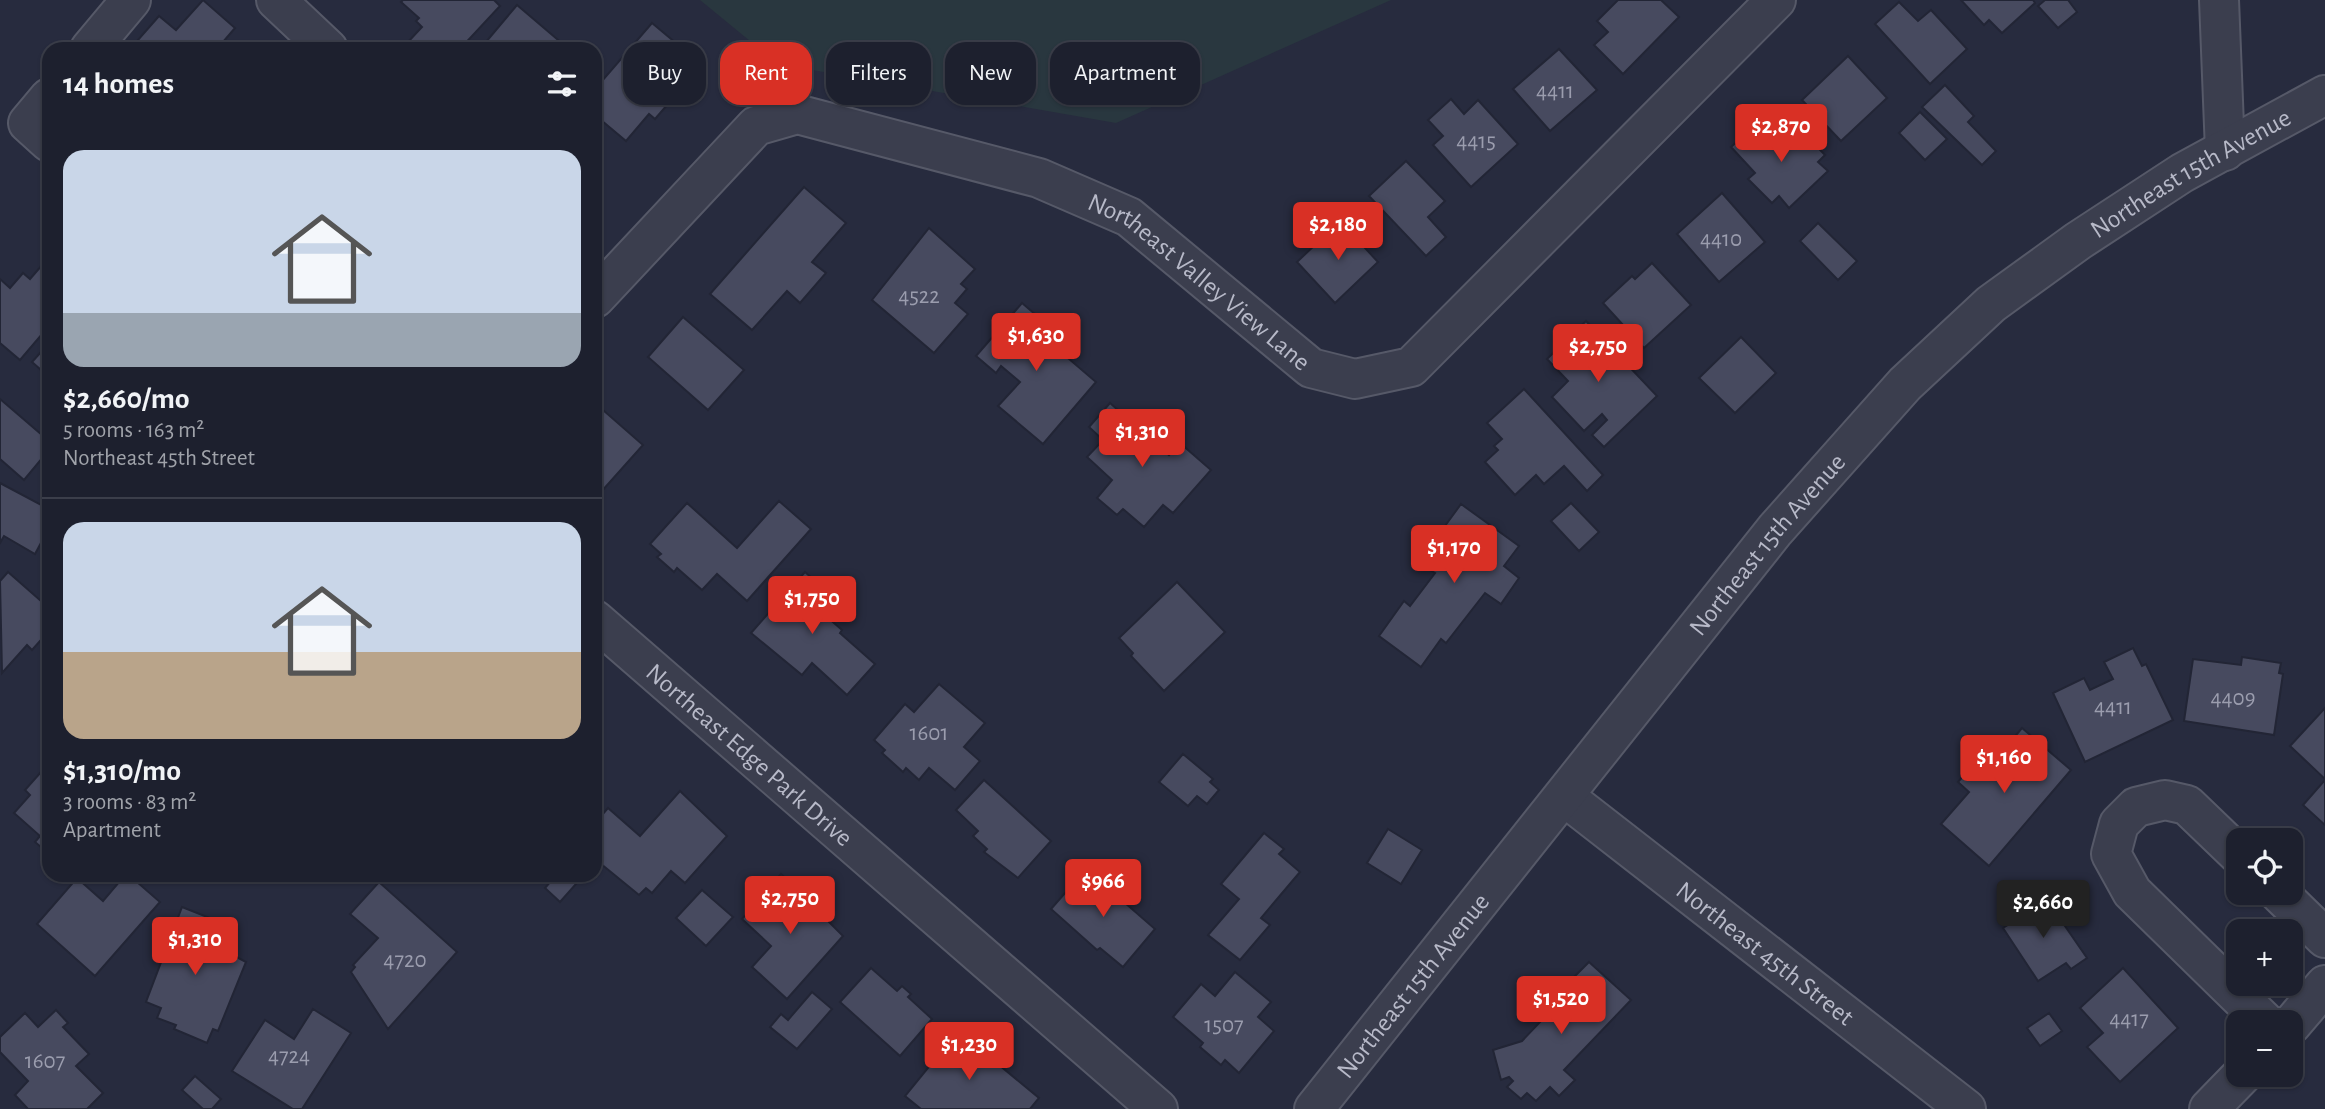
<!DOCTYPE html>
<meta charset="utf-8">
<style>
body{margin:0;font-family:"Alegreya Sans",sans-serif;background:#252836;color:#f1f3f6;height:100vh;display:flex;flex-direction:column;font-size:26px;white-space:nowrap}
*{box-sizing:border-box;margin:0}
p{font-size:23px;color:#a0a3aa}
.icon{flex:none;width:38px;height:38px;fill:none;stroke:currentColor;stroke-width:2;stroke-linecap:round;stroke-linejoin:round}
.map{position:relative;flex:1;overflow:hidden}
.details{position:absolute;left:42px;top:42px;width:560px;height:840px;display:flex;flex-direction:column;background:#1d202e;border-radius:21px;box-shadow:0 2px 5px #0004,0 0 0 2px #3b3e4a}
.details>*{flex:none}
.guide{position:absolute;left:623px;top:42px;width:665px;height:63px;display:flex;gap:14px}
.buttons{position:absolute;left:2226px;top:828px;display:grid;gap:14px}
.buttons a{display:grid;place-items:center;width:77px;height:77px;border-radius:14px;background:#1d202e;box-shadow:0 2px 5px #0004,0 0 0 2px #3b3e4a;font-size:35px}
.price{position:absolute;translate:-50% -60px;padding:0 16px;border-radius:7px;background:#d93025;color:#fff;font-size:23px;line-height:46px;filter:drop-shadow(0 2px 4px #0008)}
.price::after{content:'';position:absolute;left:50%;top:42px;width:21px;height:16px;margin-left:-10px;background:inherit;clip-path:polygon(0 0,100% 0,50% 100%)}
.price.selected{background:#222;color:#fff}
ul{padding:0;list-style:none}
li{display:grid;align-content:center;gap:14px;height:371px;padding:0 21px}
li+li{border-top:2px solid #3b3e4a}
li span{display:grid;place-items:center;height:217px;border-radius:21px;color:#555}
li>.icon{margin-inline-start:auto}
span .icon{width:126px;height:126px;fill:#fffc;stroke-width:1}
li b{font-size:30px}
h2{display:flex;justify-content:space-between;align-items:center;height:84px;padding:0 21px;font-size:30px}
.pill{padding:0 24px;border-radius:21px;background:#1d202e;box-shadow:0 2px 5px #0004,0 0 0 2px #3b3e4a;font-size:24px;line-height:63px}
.pill.selected{background:#d93025;color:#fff}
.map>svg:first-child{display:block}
.green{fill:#29373f}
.building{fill:#474a5f;stroke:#222535;stroke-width:2}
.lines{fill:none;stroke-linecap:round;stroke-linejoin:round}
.minor-casing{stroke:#565968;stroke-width:42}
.minor{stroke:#3b3e4e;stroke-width:38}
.labels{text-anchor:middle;stroke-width:7;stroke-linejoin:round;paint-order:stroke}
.number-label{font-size:23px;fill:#9b9dae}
.street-label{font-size:26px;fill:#b7b9c8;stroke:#202333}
</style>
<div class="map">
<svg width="2325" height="1109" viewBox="0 0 2325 1109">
<rect width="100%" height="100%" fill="#272b3e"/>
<!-- green -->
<path class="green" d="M700,0H1391L1116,123L778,64Z"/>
<!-- building -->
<g class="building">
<path d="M203,0L235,28L217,49H130L159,16L176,30Z"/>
<path d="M403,0H494L500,6L460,49H414L407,43L422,27L416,21L419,18L401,2Z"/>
<path d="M1618,0H1661L1679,17L1623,74L1594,45L1608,32L1597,21Z"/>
<path d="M1961,0H2033L2035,3L2002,33L1989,20L1984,25Z"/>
<path d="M2045,0H2068L2077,12L2058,28L2038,6Z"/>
<path d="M1899,2L1918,21L1931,10L1967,49L1930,84L1875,24Z"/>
<path d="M517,5L564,45L560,49H480Z"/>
<path d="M652,23L695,59L688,68L694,74L655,119L649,114L626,141L595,115V89Z"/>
<path d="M1559,49L1597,90L1550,131L1513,89Z"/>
<path d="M1848,56L1887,98L1841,141L1802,100Z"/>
<path d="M1945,85L1974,116L1968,122L1996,151L1982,165L1922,107Z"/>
<path d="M1451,99L1464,114L1478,100L1518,144L1471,187L1433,145L1443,136L1428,120Z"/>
<path d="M1920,112L1947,139L1925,160L1899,133Z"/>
<path d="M1756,124L1773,142L1787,129L1794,138L1802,131L1825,155L1818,162L1828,171L1789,208L1779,196L1772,203L1748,179L1755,173L1731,147Z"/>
<path d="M1406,161L1445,201L1428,217L1446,237L1426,256L1369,196Z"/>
<path d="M804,187L846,223L812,262L826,273L800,303L787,291L752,330L710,294Z"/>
<path d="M1722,193L1765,242L1719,282L1677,234Z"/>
<path d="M1340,221L1378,262L1335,303L1297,262Z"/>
<path d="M1818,223L1857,261L1838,280L1800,241Z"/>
<path d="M929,228L975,269L961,284L967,289L955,303L968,314L934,353L872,300Z"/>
<path d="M49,257V326L20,360L0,343V279L10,288L23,273L30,279Z"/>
<path d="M1652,263L1691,305L1644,348L1603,303L1632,276L1635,279Z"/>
<path d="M1022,303L1077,350L1069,359L1096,382L1043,444L998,406L1020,382L1001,366L996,373L976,356Z"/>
<path d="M683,317L744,370L708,410L648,357Z"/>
<path d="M1586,321L1657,396L1604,447L1592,435L1607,420L1602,414L1584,431L1552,397L1568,381L1547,359Z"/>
<path d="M1741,337L1776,373L1735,413L1699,378Z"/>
<path d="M49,343V377L32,362Z"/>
<path d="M1524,389L1603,475L1587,491L1564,466L1544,484L1536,475L1515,495L1485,462L1498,450L1494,446L1502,439L1487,423Z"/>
<path d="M0,399L49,441V450L24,480L0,459Z"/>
<path d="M595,403L643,445L601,492L595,487Z"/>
<path d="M1110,403L1169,455L1180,443L1211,470L1173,513L1163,505L1144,527L1123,509L1117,515L1097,498L1112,480L1087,457L1103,440L1089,427Z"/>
<path d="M0,483L49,509V528L35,554L4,536L0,543Z"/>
<path d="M779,501L811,529L747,601L717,574L702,590L677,568L674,572L657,557L661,554L650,544L687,503L737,548Z"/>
<path d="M1571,503L1599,532L1579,551L1551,521Z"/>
<path d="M1461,504L1519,546L1504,566L1519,578L1501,604L1485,593L1446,643L1441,639L1421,667L1379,636L1404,601L1410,606L1435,573L1428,569L1444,548L1434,541Z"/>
<path d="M8,572L49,608L46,623L49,631L32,650L27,645L2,673L0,581Z"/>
<path d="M805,572L839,602L826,616L842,630L840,633L875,664L847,695L812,663L802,675L751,633Z"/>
<path d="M1177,582L1225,632L1164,691L1131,656L1133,653L1119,638Z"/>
<path d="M2133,648L2142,666L2146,664L2173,720L2085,762L2053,693L2084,678L2090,690L2113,679L2104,662Z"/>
<path d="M2242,657L2281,663L2279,673L2283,674L2274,735L2184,721L2193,659L2241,665Z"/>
<path d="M939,684L985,723L964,747L980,761L955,790L929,768L919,780L906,768L903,772L882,753L885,750L874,740L905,704L914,712Z"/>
<path d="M2325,708V779L2290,746Z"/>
<path d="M2022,728L2071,770L1989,866L1941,824L1969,792L1958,782L1990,745L2000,754Z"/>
<path d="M1183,754L1213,779L1210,782L1219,790L1207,804L1197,796L1188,806L1159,782Z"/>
<path d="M41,772L47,778L49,776V854L35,842L40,836L14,813L30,795L25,790Z"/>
<path d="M984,780L1051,841L1018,878L984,852L987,849L973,836L978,831L956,810Z"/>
<path d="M2325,780V825L2303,805Z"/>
<path d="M680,791L727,836L685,883L671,871L652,893L646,888L639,895L595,859V823L608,808L640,836Z"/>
<path d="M1388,829L1422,850L1401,884L1367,863Z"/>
<path d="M1264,833L1284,849L1279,854L1300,872L1261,918L1270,925L1240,960L1208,935L1239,899L1221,884Z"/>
<path d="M1086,869L1155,929L1123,967L1100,948L1097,950L1051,909Z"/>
<path d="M781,874L843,936L787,999L752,967L771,946L742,919Z"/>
<path d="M125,875H129L160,902L95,976L37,924L77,878L103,901Z"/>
<path d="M556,875H584L560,902L545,888Z"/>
<path d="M379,882L457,952L388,1029L351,972L355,967L353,965L378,938L350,914Z"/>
<path d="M702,890L733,917L706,946L676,918Z"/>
<path d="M2047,900L2087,958L2071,969L2066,963L2038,981L2003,928L2014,921L2008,913L2024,902L2030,911Z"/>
<path d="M182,907L225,924L216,946L246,962L218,1031L213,1029L207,1043L174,1029L176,1025L157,1018L161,1008L146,1002Z"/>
<path d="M1589,962L1631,1000L1564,1070L1575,1080L1559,1096L1550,1087L1536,1101L1527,1093L1521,1099L1507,1087L1513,1081L1509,1077L1501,1080L1493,1050L1522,1041L1578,982L1574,977Z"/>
<path d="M871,968L897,991L902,986L911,994L908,997L932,1019L900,1056L840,1002Z"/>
<path d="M2123,968L2178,1028L2120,1082L2087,1047L2103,1033L2080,1008Z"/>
<path d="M1235,972L1271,1002L1258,1017L1274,1031L1239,1073L1225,1060L1221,1065L1200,1047L1203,1043L1173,1017L1201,984L1215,996Z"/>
<path d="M812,992L832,1009L797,1049L770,1027L781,1014L788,1020Z"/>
<path d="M313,1009L351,1033L302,1109H293L232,1071L265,1020L294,1039Z"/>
<path d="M56,1010L68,1023L63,1027L89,1054L76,1066L103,1093L87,1109H28L15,1095L28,1081L0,1052V1037L25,1013L38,1027Z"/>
<path d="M2049,1013L2062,1031L2040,1046L2027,1028Z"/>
<path d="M958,1031L1039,1098L1030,1109H921L905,1096Z"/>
<path d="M195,1076L221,1099L212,1109H203L182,1090Z"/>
</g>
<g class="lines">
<defs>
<g id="minor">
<path d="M276,0L328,49"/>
<path d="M2219,0L2225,151"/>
<path d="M90,49L131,0"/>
<path d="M49,98L28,123L49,142"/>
<path id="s1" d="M595,298L756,126L797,114L1039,178L1129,217L1311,368L1355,379L1411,367L1776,0"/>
<path id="s2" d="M595,620L1158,1109"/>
<path id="s3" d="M1565,797L1966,1109"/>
<path d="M2238,854L2187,805L2165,800L2136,807L2119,824L2111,854L2132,892L2265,1022"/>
<path d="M2278,892L2325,938"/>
<path d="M2291,1025L2325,985"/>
<path id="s4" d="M1314,1109L1775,530L1905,384L1991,304L2078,241L2182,173L2325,95"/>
<path d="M2209,1109L2243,1074"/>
</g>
</defs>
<!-- minor casing -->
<use href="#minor" class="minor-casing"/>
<!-- minor -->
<use href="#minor" class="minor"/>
</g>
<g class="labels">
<!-- number labels -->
<g class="number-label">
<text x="1555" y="98">4411</text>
<text x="1476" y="148">4415</text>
<text x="1721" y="246">4410</text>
<text x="919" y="303">4522</text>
<text x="2233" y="705">4409</text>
<text x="2113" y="714">4411</text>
<text x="929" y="740">1601</text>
<text x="405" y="967">4720</text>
<text x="2129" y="1026">4417</text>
<text x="1224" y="1032">1507</text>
<text x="289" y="1063">4724</text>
<text x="45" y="1068">1607</text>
</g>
<!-- street labels -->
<g class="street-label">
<text dy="9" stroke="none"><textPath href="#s4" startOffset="1292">Northeast 15th Avenue</textPath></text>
<text dy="9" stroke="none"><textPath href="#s1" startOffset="721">Northeast Valley View Lane</textPath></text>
<text dy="9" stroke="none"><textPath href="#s4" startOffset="724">Northeast 15th Avenue</textPath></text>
<text dy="9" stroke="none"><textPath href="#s2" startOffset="205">Northeast Edge Park Drive</textPath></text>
<text dy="9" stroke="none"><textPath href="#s3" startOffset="254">Northeast 45th Street</textPath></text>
<text dy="9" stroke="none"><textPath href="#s4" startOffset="158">Northeast 15th Avenue</textPath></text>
</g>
</g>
</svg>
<div class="buttons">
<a><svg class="icon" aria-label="locate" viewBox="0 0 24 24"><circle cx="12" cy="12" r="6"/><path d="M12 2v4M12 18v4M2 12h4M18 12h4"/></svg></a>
<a>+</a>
<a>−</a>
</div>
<b class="price" style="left:1781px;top:164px">$2,870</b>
<b class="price" style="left:1338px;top:262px">$2,180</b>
<b class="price" style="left:1036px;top:373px">$1,630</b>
<b class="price" style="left:1598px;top:384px">$2,750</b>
<b class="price" style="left:1142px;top:469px">$1,310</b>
<b class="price" style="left:1454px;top:585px">$1,170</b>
<b class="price" style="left:812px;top:636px">$1,750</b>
<b class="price" style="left:2004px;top:795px">$1,160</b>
<b class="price" style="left:1103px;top:919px">$966</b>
<b class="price" style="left:790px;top:936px">$2,750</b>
<b class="price selected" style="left:2043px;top:940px">$2,660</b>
<b class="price" style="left:195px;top:977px">$1,310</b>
<b class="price" style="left:1561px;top:1036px">$1,520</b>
<b class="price" style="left:969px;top:1082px">$1,230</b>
<div class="guide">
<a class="pill">Buy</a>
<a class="pill selected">Rent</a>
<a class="pill">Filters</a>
<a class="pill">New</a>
<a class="pill">Apartment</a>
</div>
<section class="details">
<h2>14 homes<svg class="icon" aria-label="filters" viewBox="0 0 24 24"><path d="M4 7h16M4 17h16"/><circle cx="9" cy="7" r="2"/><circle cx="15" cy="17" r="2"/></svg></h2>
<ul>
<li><span style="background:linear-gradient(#c9d6e8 75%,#9aa5b1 0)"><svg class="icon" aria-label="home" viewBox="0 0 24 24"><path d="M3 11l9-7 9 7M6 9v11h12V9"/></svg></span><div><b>$2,660/mo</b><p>5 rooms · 163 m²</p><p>Northeast 45th Street</p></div></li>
<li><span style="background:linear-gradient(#c9d6e8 60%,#b9a48a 0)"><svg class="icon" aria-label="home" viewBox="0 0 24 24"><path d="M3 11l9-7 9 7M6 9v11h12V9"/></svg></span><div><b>$1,310/mo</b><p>3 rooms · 83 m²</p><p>Apartment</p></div></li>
</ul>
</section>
</div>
